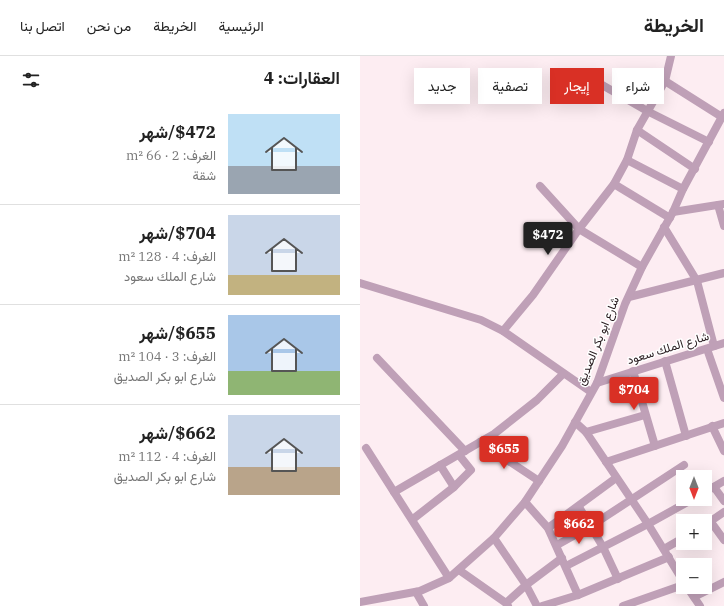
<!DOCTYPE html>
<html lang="ar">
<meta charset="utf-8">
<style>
body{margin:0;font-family:"IBM Plex Serif",Vazirmatn,serif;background:#f6f6f6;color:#222;direction:rtl;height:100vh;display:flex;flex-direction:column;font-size:15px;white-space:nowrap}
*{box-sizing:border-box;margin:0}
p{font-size:13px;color:#767676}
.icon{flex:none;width:22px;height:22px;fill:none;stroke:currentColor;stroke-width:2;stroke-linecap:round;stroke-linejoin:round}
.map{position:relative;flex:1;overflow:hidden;direction:ltr}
.panel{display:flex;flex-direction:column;background:#fff;width:360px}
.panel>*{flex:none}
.top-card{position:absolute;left:12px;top:12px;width:292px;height:36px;direction:rtl;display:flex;gap:8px}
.needle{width:26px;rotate:180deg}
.fabs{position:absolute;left:316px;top:414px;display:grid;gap:8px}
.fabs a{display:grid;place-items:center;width:36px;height:36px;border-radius:0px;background:#fff;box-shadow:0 4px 16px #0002;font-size:20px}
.price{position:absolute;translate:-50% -34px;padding:0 9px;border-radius:4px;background:#d93025;color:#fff;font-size:13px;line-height:26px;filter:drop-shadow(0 1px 2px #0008)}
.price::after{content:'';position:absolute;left:50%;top:24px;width:12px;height:9px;margin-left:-6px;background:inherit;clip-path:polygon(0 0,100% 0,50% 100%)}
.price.on{background:#222;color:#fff}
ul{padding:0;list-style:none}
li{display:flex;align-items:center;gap:12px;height:100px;padding:0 20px}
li+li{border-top:1px solid #e0e0e0}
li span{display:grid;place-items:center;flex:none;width:112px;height:80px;border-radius:0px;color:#555}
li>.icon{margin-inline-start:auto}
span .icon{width:48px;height:48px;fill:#fffc;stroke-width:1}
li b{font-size:17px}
h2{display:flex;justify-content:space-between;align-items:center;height:48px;padding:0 20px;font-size:17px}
.pill{padding:0 14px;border-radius:0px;background:#fff;box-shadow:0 4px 16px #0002;font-size:14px;line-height:36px}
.pill.on{background:#d93025;color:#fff}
header{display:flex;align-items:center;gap:24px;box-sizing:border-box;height:56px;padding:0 20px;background:#fff;border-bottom:1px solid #e0e0e0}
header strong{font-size:19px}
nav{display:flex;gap:22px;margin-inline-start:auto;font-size:14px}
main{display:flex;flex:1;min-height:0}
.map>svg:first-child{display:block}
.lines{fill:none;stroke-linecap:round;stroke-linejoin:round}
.street{stroke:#bfa0b7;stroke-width:8}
.labels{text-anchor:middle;stroke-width:3;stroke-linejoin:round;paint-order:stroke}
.street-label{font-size:12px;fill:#271a1e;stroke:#fff}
</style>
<header>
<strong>الخريطة</strong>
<nav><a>الرئيسية</a><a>الخريطة</a><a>من نحن</a><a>اتصل بنا</a></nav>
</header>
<main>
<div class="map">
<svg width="364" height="550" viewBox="0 0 364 550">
<rect width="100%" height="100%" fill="#fdedf2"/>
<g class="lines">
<!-- street -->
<g class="street">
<path d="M305,25L362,61"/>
<path d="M237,26L289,56L349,86"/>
<path d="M277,74L335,113"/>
<path d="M267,104L323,133"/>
<path d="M254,128L310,162"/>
<path d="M180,130L219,173L282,211"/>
<path d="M358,149L364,170"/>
<path d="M313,156L364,148"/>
<path d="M304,171L337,225L354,290"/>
<path d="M0,227L121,264L143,275L231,336"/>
<path d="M269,241L364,217"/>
<path d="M143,275L173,239L219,173L254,128L267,104L277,74L305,25L311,0"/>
<path d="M347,293L364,342"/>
<path d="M17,302L105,395"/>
<path d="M305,305L326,380"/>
<path d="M273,315L295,390"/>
<path d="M237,327L364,287"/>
<path d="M215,366L226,376L288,468L323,525"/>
<path d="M352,370L364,395"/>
<path d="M226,376L285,359"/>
<path d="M120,386L179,425"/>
<path d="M6,392L34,436"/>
<path d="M246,406L364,367"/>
<path d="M80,409L94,431"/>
<path d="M354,431L364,445"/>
<path d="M345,436L364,425"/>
<path d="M165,446L188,472L218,539"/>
<path d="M219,451L243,491L258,523"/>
<path d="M53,463L94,431L111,414L99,399"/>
<path d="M351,466L364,484"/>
<path d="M345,469L364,456"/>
<path d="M188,472L256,422"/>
<path d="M134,482L166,529L177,550"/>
<path d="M197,489L231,470L324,409"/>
<path d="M304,493L323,482"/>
<path d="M206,510L288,468L333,443"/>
<path d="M99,514L146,547L148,550"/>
<path d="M89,522L34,436L134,378L177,344L203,318"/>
<path d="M327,531L340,550"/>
<path d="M56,536L64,550"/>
<path d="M334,541L364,526"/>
<path d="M0,546L60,535L89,522L134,482L165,446L202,390L237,327L265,248L282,211L313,156L323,133L364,57"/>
<path d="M146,547L166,529L202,502"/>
<path d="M182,550L218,539L309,501"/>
<path d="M263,550L323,529"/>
</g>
</g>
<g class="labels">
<!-- street labels -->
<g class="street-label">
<text transform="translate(238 285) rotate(-68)" y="4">شارع ابو بكر الصديق</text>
<text transform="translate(308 292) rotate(-17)" y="4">شارع الملك سعود</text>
</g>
</g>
</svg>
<div class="fabs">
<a><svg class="needle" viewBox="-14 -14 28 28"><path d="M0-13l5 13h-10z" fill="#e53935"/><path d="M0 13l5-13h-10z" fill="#767676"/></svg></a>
<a>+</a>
<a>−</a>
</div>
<b class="price on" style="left:188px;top:200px">$472</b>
<b class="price" style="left:274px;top:355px">$704</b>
<b class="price" style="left:144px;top:414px">$655</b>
<b class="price" style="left:219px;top:489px">$662</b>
<div class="top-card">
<a class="pill">شراء</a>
<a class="pill on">إيجار</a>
<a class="pill">تصفية</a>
<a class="pill">جديد</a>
</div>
</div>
<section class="panel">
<h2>العقارات: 4<svg class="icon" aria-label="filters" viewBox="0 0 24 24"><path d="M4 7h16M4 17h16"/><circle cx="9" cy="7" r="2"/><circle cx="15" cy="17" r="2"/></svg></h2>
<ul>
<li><span style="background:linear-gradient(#bfe0f5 65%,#9aa5b1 0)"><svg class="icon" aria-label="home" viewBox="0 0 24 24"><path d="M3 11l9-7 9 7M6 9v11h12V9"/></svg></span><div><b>$472/شهر</b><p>الغرف: 2 · 66 m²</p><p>شقة</p></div></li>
<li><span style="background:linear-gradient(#c9d6e8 75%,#c2b280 0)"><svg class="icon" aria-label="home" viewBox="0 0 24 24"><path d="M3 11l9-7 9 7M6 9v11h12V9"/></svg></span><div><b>$704/شهر</b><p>الغرف: 4 · 128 m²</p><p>شارع الملك سعود</p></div></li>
<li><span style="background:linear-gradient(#a9c7e8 70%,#8fb573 0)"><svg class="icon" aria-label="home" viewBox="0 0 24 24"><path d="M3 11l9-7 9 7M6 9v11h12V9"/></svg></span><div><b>$655/شهر</b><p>الغرف: 3 · 104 m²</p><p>شارع ابو بكر الصديق</p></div></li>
<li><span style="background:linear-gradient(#c9d6e8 65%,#b9a48a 0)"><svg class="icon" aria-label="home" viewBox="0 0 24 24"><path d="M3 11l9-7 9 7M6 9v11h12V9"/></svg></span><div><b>$662/شهر</b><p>الغرف: 4 · 112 m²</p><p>شارع ابو بكر الصديق</p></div></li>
</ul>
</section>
</main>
